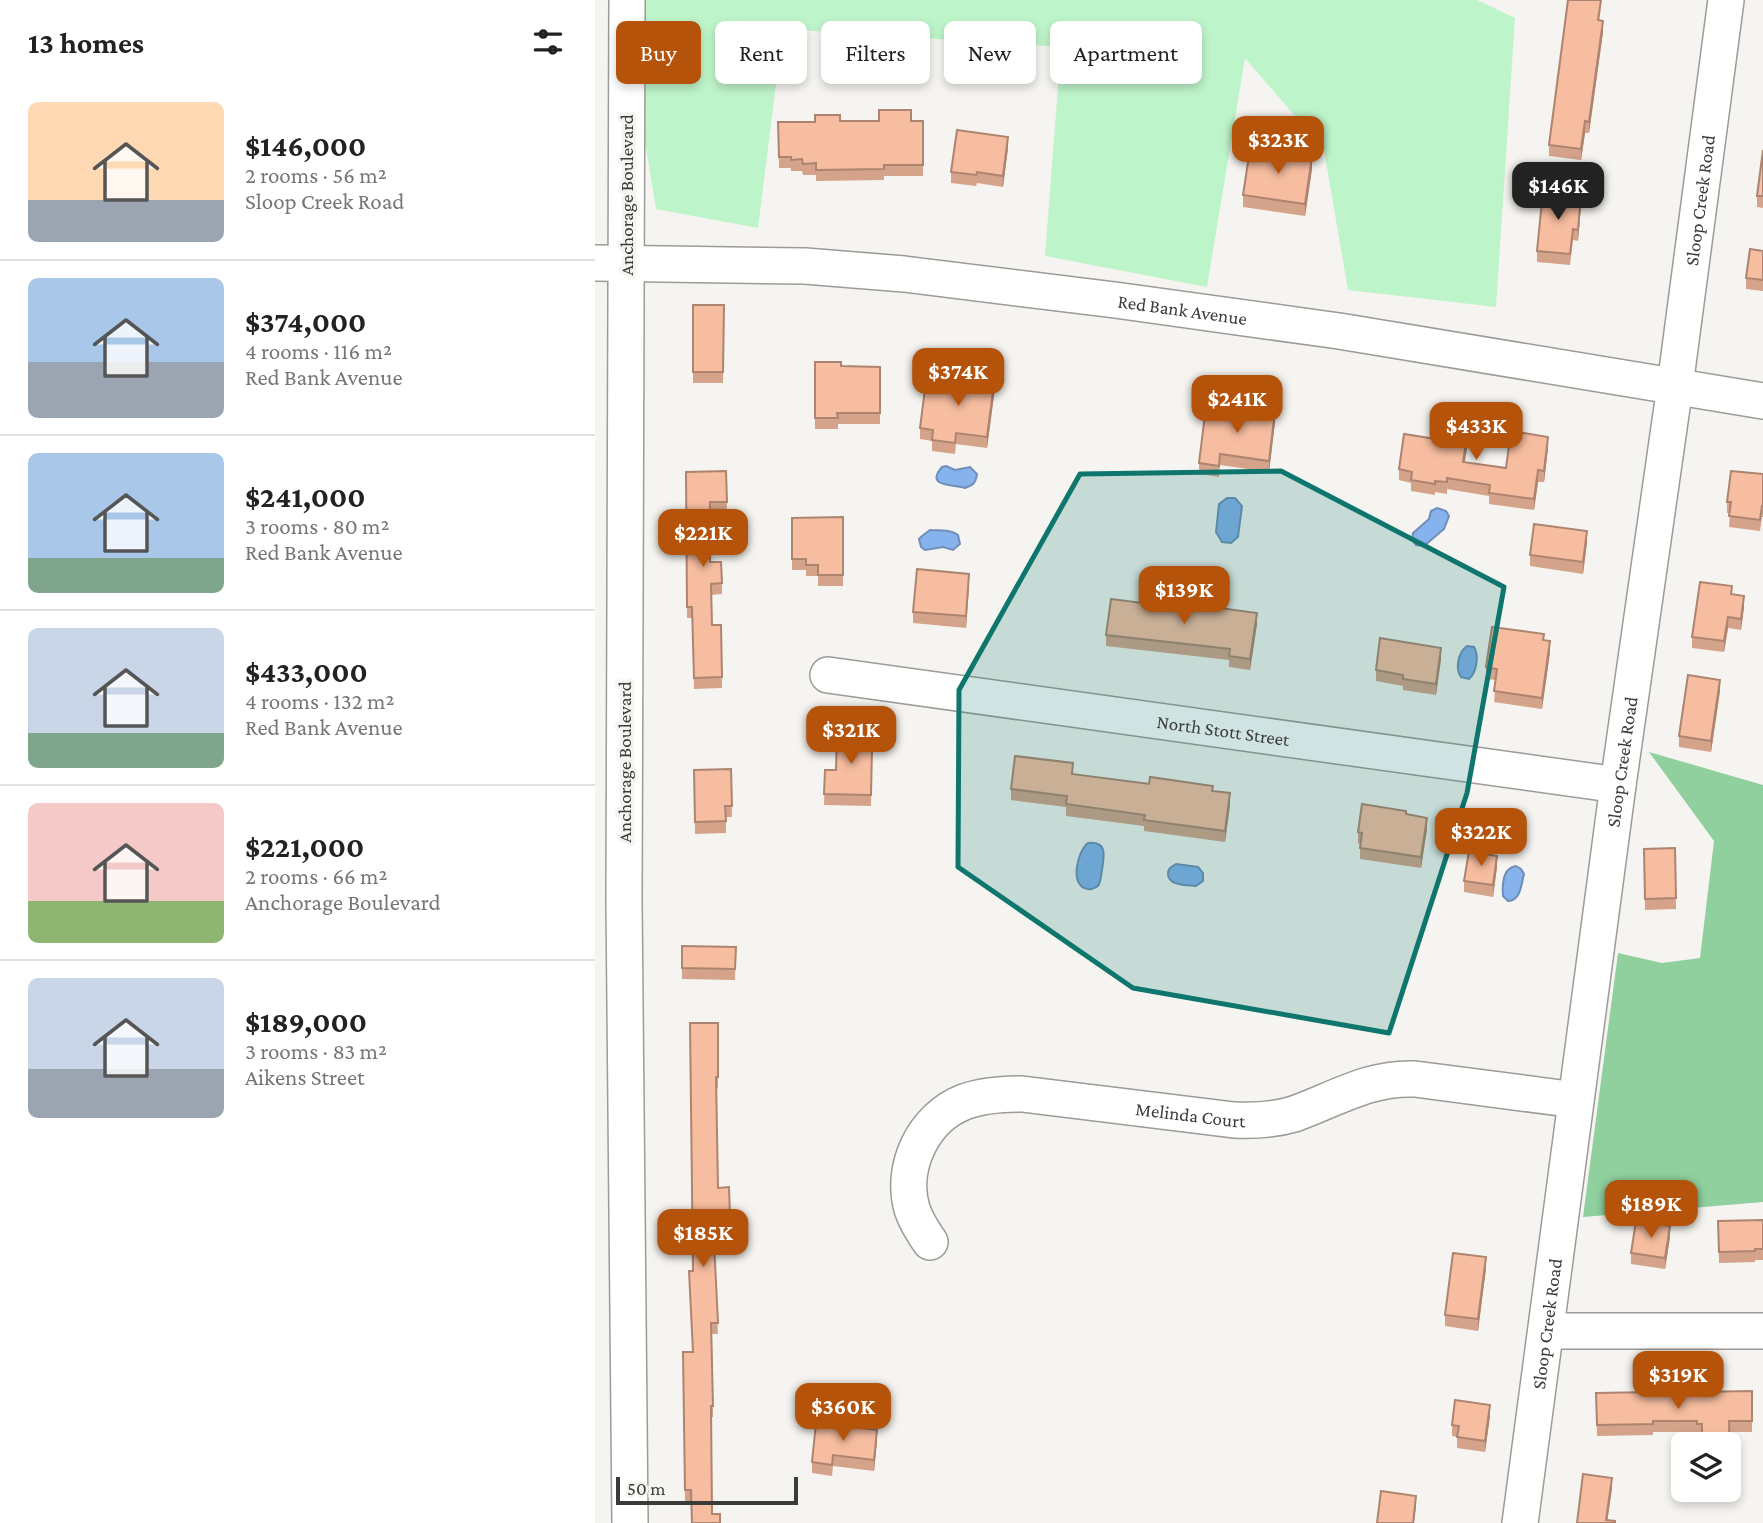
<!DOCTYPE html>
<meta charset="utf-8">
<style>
body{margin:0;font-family:"Crimson Pro",serif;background:#f2f2f2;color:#222;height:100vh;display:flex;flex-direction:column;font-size:26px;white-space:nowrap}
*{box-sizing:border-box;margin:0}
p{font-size:23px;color:#767676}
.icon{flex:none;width:38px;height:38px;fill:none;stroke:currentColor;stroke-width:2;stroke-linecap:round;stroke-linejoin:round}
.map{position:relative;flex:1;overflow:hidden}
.details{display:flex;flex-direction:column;background:#fff;width:595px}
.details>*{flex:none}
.banner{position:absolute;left:21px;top:21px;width:665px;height:63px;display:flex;gap:14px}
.tools{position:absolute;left:1076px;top:1432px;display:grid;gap:14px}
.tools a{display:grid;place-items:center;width:70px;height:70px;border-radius:10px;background:#fff;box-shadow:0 4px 10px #0003;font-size:35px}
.scale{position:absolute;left:21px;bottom:18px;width:182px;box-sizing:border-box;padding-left:7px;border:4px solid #3b3b39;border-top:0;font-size:19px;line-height:24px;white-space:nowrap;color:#3b3b39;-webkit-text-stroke:5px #f6f4f0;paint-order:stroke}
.price{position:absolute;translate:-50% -60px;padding:0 16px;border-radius:14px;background:#b45309;color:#fff;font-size:23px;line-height:46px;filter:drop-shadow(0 2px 4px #0008)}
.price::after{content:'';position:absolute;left:50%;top:42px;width:21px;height:16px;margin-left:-10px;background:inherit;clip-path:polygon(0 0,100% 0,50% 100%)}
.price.on{background:#222;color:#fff}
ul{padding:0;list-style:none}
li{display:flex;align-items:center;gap:21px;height:175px;padding:0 28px}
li+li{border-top:2px solid #e0e0e0}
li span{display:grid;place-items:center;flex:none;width:196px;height:140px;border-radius:10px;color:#555}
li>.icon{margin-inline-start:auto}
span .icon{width:84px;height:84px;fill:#fffc;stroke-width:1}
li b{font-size:30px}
h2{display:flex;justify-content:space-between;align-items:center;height:84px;padding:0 28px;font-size:30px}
.tag{padding:0 24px;border-radius:10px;background:#fff;box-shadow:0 4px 10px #0003;font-size:24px;line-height:63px}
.tag.on{background:#b45309;color:#fff}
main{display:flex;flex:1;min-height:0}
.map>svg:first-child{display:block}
.green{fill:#bef4c9}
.forest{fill:#90d09e}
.water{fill:#86b2ed;stroke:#708eb7;stroke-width:2}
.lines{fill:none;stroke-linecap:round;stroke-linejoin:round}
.minor-casing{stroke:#9d9b97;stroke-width:38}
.minor{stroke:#fff;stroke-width:35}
.wall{fill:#d4a38a}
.shaded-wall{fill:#ad8470}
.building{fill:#f7bda0;stroke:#ad8470;stroke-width:2}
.marked{fill:#0f766e;fill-opacity:0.2;stroke:#0f766e;stroke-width:5;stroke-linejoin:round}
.labels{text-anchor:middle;stroke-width:7;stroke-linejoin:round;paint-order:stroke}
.street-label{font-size:19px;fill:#3b3b39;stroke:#f6f4f0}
</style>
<main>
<section class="details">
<h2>13 homes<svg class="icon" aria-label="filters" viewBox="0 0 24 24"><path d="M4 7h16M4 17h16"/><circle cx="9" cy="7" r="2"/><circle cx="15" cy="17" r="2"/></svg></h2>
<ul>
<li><span style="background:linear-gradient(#ffd9b3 70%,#9aa5b1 0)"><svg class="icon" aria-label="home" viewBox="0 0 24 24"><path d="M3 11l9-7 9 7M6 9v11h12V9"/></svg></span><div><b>$146,000</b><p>2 rooms · 56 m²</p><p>Sloop Creek Road</p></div></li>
<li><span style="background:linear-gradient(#a9c7e8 60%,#9aa5b1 0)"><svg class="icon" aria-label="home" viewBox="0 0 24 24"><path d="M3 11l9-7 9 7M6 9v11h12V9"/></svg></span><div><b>$374,000</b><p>4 rooms · 116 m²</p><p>Red Bank Avenue</p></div></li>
<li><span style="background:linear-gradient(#a9c7e8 75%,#7fa58c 0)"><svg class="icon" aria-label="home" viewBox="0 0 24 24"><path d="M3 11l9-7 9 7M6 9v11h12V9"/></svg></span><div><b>$241,000</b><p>3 rooms · 80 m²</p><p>Red Bank Avenue</p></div></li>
<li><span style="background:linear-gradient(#c9d6e8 75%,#7fa58c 0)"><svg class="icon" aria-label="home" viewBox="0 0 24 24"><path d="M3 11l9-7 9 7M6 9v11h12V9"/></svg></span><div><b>$433,000</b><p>4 rooms · 132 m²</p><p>Red Bank Avenue</p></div></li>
<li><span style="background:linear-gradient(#f6c9c9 70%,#8fb573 0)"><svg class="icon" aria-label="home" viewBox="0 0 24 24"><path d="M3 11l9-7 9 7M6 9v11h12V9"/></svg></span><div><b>$221,000</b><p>2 rooms · 66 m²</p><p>Anchorage Boulevard</p></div></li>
<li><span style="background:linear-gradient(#c9d6e8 65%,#9aa5b1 0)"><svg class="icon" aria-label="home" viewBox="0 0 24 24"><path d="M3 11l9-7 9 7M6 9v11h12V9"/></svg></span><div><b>$189,000</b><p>3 rooms · 83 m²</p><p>Aikens Street</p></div></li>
</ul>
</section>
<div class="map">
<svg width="1168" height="1523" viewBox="0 0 1168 1523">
<rect width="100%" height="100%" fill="#f6f4f0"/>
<!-- green -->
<path class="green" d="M50,0H882L920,18L901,307L753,290L729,150L650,58L612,287L450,256L466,47L188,29L163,228L61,209L50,142Z"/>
<!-- forest -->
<path class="forest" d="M1054,752L1168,785V1202L988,1217L1023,953L1067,963L1105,958L1119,841Z"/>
<!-- water -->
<g class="water">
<path d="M351,466L360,470L375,467L382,474C381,483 378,485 370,488C360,484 329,488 347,467Z"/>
<path d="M632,498H640L647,506L643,537L636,543L627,542L621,532L624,504Z"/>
<path d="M842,508L851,511L854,516L849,529L829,546L821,545L817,540L818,533L834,519L836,511Z"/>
<path d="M335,530C345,531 354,529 363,535L365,544L358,550L348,547L330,550L326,547L324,539L327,536Z"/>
<path d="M872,646L879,647C884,655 882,672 874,679L866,677C860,669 863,652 872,646Z"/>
<path d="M493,843C513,841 509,856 507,870C506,875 506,882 503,886C500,888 496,890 493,889C474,887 482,851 493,843Z"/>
<path d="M581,864L603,867L608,873V881L601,886C593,885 573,886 573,874C573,867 577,867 581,864Z"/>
<path d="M921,866L926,869L929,874C926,885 926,900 913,901L908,896C907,884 908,868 921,866Z"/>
</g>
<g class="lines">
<defs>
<g id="minor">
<path d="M32,0L29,901L35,1523"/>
<path id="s1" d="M0,263L210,266L309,274L520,300L744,331L1168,401"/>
<path id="s2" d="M233,675L1023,785"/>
<path id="s3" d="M335,1242C328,1232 321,1221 317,1209C305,1167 328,1118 369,1102C388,1095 408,1094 427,1094L639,1120C659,1121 679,1120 699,1114C741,1099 774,1077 820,1079L981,1100"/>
<path d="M951,1331H1168"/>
<path id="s4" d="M925,1523L1023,785L1080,386L1131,0"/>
</g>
</defs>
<!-- minor casing -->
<use href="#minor" class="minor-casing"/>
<!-- minor -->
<use href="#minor" class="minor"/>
</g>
<!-- wall -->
<g class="wall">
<path d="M1006,7L1004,21L1008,32L994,133H990L986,160L954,156V145Z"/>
<path d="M328,121V176H289V180L221,181V175H208L207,171H196V168H184L183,122Z"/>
<path d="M413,148L408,187L382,183L381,186L356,183V172Z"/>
<path d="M1168,150V208L1162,207V196Z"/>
<path d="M717,169L710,216L648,207V195Z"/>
<path d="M986,205L983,241L978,240L975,265L942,262V251Z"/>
<path d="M1168,251V291L1151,289V278Z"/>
<path d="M98,305H129L128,383H98Z"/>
<path d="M220,362L246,366L285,367V424H243V429H220Z"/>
<path d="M372,386L400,388L392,448L361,444L360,454L337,451V441L325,439V428Z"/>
<path d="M680,422L674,472L625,465L624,477L604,474V463Z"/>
<path d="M847,440L873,441L870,462L911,468L953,448L949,482H943L939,510L894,504V496L852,489V494L840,492V495L816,491V483L804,480V469Z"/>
<path d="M131,471L132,513L115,514V562L127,583V594L116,595L117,625H126L127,688L99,689L97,618H92L91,472Z"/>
<path d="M1168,474V517H1167L1165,531L1134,527L1135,513H1132V502Z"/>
<path d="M248,517V586H223V576H211V570H197V518Z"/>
<path d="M992,542L988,574L935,566V555Z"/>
<path d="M374,585L371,628L318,623V612Z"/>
<path d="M1137,594L1149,607L1146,630L1133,628L1129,652L1097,648V637Z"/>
<path d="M595,609L662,624L655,670L634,667V660L511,646V635Z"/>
<path d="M949,640L955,652L947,709L899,702L901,680L891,679V667Z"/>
<path d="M846,659L841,695L808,690V686L781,681V670Z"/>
<path d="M1125,691L1116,752L1084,747V736Z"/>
<path d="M272,749H277L276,806L229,805L230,770H241Z"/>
<path d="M136,769L137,817H131V833L100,834L99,770Z"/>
<path d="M478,774L618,791L635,805L630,842L549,831V826L471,816V807L416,800V789Z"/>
<path d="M811,814L832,829L826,868L765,859V844L763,843V832Z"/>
<path d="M1080,848L1081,909L1050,910L1049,849Z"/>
<path d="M902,867L898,897L869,892V881Z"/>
<path d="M87,946L141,947L140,980L87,979Z"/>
<path d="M123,1023V1088H121L123,1188L136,1242V1253L119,1254L123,1334H117L118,1406V1417H116L117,1514L125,1523L96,1501H90L88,1352H98L94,1283L98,1271Z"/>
<path d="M1168,1220V1260H1160V1262L1124,1263L1123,1221Z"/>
<path d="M1075,1237L1070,1269L1036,1264V1253Z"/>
<path d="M891,1268L883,1331L850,1326V1315Z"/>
<path d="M1157,1391V1432H1134L1135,1471L1134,1444L1107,1435H1102V1432H1058V1435L1002,1436L1001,1393L1101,1394Z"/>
<path d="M895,1416L890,1452L862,1448V1437L857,1436V1425Z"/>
<path d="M282,1441L279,1471L238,1466L237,1476L217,1473V1462Z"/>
</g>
<!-- shaded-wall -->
<g class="shaded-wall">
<path d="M1008,21V32L994,133V122Z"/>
<path d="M990,121V133L986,160V149Z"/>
<path d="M413,137V148L408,187V176Z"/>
<path d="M717,157V169L710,216V204Z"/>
<path d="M986,194V205L983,241V230Z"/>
<path d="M400,376V388L392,448V437Z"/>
<path d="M680,411V422L674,472V461Z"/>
<path d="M873,430V441L868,473V462Z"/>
<path d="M953,437V448L949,482V471Z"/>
<path d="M943,470V482L939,510V499Z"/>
<path d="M992,531V542L988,574V562Z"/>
<path d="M374,574V585L371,628V616Z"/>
<path d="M1149,596V607L1146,630V619Z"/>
<path d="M662,613V624L655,670V659Z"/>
<path d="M1133,617V628L1129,652V641Z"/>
<path d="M955,641V652L947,709V698Z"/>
<path d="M846,648V659L841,695V684Z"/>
<path d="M1125,680V691L1116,752V741Z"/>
<path d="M635,793V805L630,842V831Z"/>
<path d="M832,818V829L826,868V857Z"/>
<path d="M902,856V867L898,897V885Z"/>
<path d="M1075,1226V1237L1070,1269V1258Z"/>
<path d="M891,1257V1268L883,1331V1319Z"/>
<path d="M895,1405V1416L890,1452V1441Z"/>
<path d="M282,1430V1441L279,1471V1460Z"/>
<path d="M1017,1478V1489L1012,1523H1011Z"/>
<path d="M821,1496V1507L819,1523H818Z"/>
</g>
<!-- building -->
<g class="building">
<path d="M973,0H1006L1003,20L1008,21L994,122L990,121L986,149L954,145Z"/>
<path d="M284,110H316V121H328V165H289V169L221,170V163L208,164L207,159L196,160V157H184L183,122H220V115H245V121H284Z"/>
<path d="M362,130L413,137L408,176L382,172L381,175L356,172Z"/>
<path d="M655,149L717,157L710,204L648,195Z"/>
<path d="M1168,150V196H1162Z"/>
<path d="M948,191L986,194L983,230L978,229L975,254L942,251Z"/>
<path d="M1155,249L1168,251V280L1151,278Z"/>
<path d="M98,305H129L128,372H98Z"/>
<path d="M220,362H246V366L285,367V413H242L243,418H220Z"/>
<path d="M373,373L400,376L392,437L361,433L360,443L337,440L338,430L325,428L331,381L372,386Z"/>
<path d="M611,407L652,412L653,408L680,411L674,461L625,454L624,466L604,463Z"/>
<path d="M849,426L873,430L868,462L911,468L916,431L953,437L949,471L943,470L939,499L894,493L895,485L852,478V482L840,481V484L816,480L817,472L804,469L809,434L847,440Z"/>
<path d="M131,471L132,502H115V562H126L127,583L116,584L117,625H126L127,677L99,678L97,607H92L91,472Z"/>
<path d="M1136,471L1168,474V506H1167L1165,520L1134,516L1136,502H1132Z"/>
<path d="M248,517V575H223V565H211V559H197V518Z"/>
<path d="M939,524L992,531L988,562L935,555Z"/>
<path d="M322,569L374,574L371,616L318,612Z"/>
<path d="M1105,582L1137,586L1136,594L1149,596L1146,619L1133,617L1129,641L1097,637Z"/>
<path d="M516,599L595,609L596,604L662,613L655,659L634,656L635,649L511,635Z"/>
<path d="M897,627L949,634L948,640L955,641L947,698L899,691L902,669L891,667Z"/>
<path d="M785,638L846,648L841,684L808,679V675L781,670Z"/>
<path d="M1093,675L1125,680L1116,741L1084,736Z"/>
<path d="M242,732H272V749H277L276,795L229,794L230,770H241Z"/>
<path d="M420,756L478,763L477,774L554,784L555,777L618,786L617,791L635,793L630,831L549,820L550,815L471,804L472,796L416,789Z"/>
<path d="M136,769L137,806H130L131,821L100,822L99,770Z"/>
<path d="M767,804L811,811V814L832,818L826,857L765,848L767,833L763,832Z"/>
<path d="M1080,848L1081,898L1050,899L1049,849Z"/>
<path d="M874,851L902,856L898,885L869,881Z"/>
<path d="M87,946L141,947L140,969L87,968Z"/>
<path d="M95,1023H123V1077H121L123,1188L134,1187L136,1242H119L123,1323H116L118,1406H116L117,1514H125V1523H97L96,1490H90L88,1352H98L94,1271H98Z"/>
<path d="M1168,1220V1249H1160V1251L1124,1252L1123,1221Z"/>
<path d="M1041,1221L1075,1226L1070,1258L1036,1253Z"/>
<path d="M858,1253L891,1257L883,1319L850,1315Z"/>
<path d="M1157,1391V1421H1134L1135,1460L1134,1444H1107V1424H1102V1421H1058V1424L1002,1425L1001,1393L1057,1392V1394H1101V1392Z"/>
<path d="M860,1400L895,1405L890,1441L862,1437L864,1426L857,1425Z"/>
<path d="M221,1423L282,1430L279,1460L238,1455L237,1465L217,1462Z"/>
<path d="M988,1474L1017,1478L1011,1520L1020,1521V1523H982Z"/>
<path d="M786,1491L821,1496L818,1523H782Z"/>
</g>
<!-- marked area -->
<path class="marked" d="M686,471L909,587L872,793L794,1033L538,988L363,867L364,690L485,474Z"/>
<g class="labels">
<!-- street labels -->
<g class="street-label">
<text transform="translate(31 195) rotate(-90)" y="7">Anchorage Boulevard</text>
<text dy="7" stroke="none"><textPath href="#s4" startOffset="1335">Sloop Creek Road</textPath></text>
<text dy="7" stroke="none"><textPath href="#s1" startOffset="590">Red Bank Avenue</textPath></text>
<text dy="7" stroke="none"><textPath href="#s2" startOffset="399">North Stott Street</textPath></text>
<text dy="7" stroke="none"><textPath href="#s4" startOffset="768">Sloop Creek Road</textPath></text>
<text transform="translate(29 762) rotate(-90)" y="7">Anchorage Boulevard</text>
<text dy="7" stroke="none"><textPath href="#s3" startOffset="396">Melinda Court</textPath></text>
<text dy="7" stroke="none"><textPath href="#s4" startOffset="201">Sloop Creek Road</textPath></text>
</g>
</g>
</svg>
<div class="tools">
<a><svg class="icon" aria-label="layers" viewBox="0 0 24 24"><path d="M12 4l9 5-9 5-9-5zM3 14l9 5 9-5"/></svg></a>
</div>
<div class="scale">50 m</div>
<b class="price" style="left:683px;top:176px">$323K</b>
<b class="price on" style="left:963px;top:222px">$146K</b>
<b class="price" style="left:363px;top:408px">$374K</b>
<b class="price" style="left:642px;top:435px">$241K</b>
<b class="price" style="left:881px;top:462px">$433K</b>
<b class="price" style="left:108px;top:569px">$221K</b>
<b class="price" style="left:589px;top:626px">$139K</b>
<b class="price" style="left:256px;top:766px">$321K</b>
<b class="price" style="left:886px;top:868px">$322K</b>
<b class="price" style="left:1056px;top:1240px">$189K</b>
<b class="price" style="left:108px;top:1269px">$185K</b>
<b class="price" style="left:1083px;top:1411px">$319K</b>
<b class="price" style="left:248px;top:1443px">$360K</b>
<div class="banner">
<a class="tag on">Buy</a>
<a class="tag">Rent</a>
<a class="tag">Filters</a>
<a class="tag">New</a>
<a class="tag">Apartment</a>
</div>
</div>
</main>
